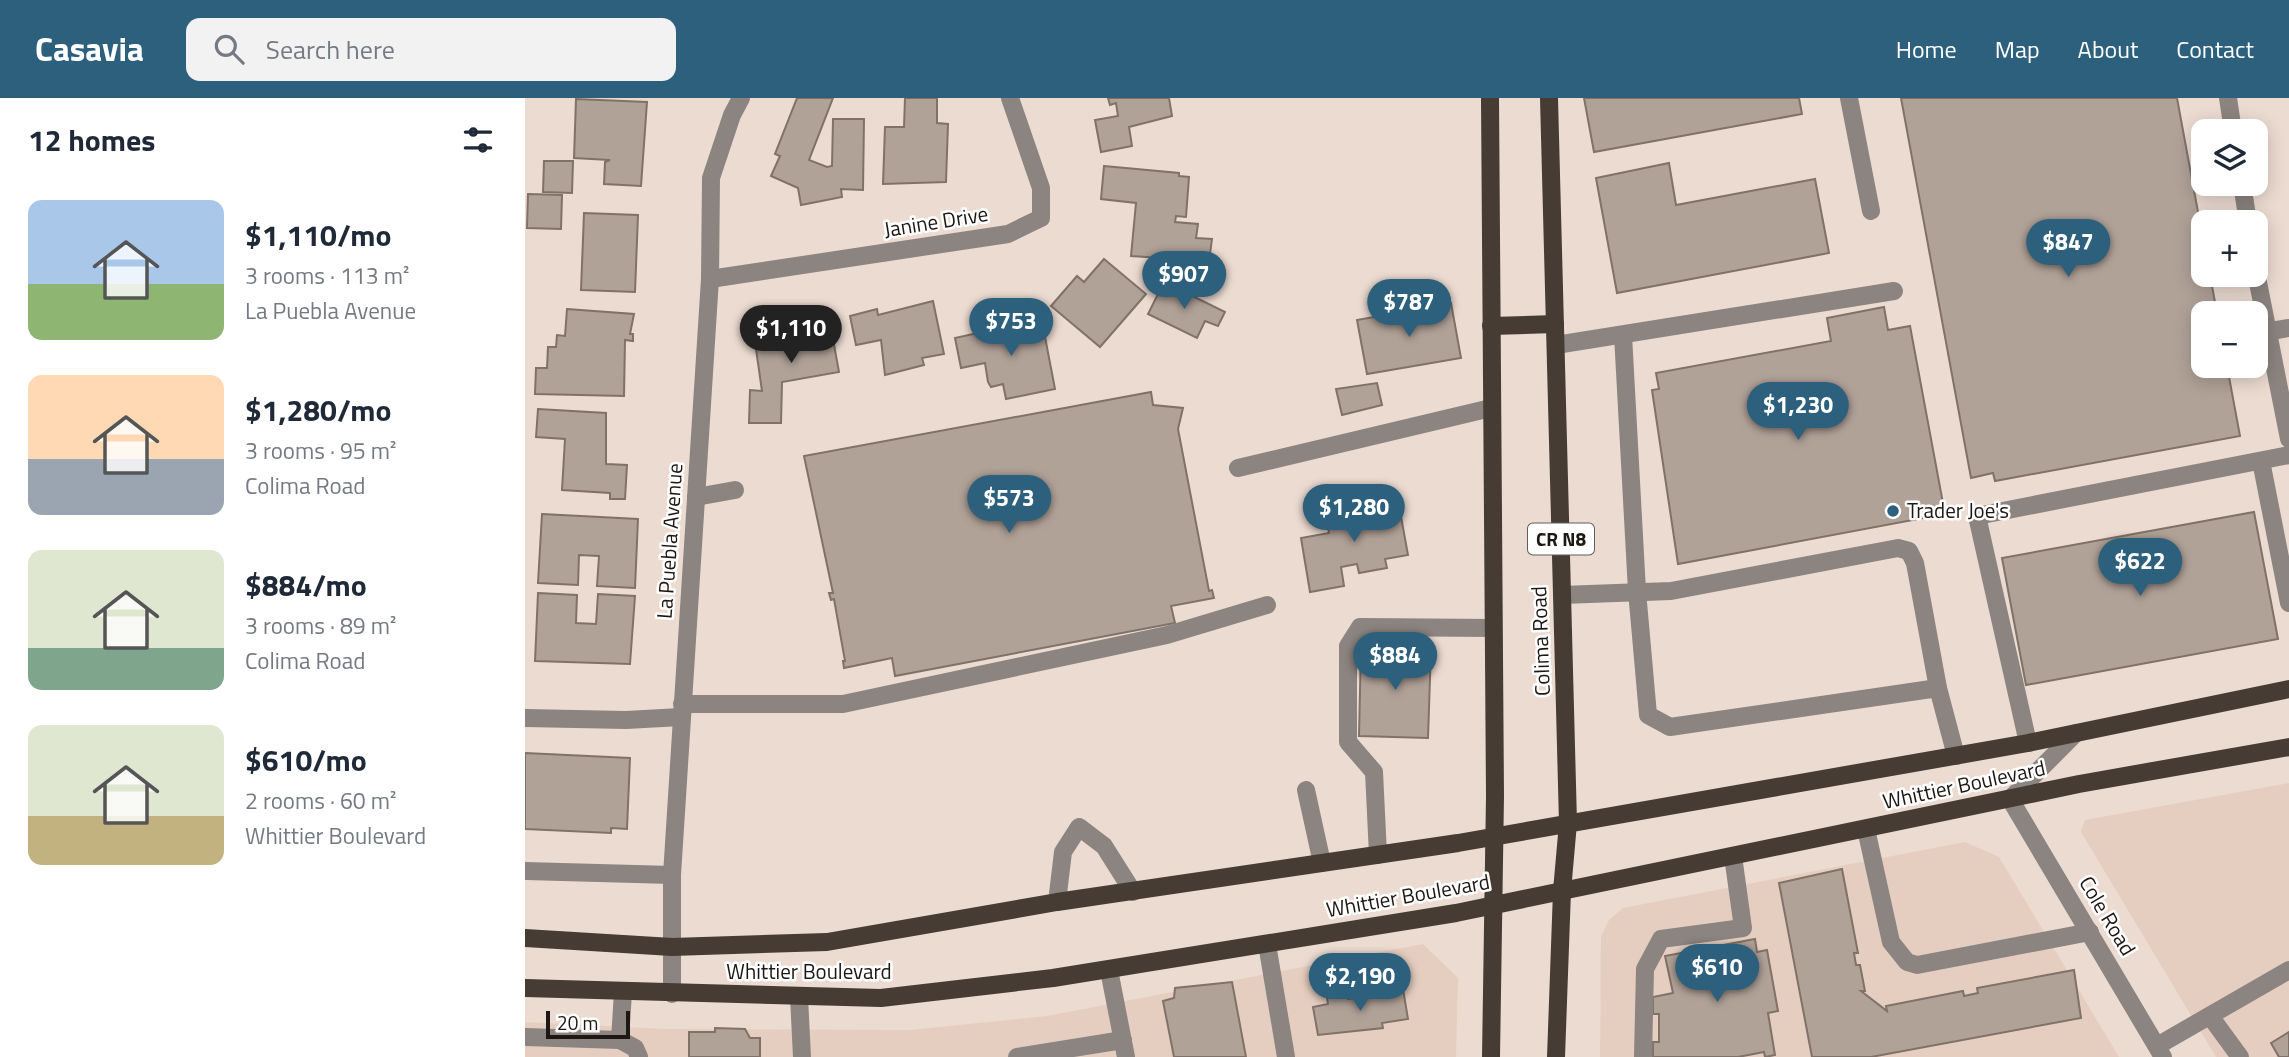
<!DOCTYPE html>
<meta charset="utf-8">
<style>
body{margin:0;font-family:"Titillium Web",sans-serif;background:#f2f2f3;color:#1f2937;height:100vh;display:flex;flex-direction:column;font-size:26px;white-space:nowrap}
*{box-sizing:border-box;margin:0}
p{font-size:23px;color:#747a83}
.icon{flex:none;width:38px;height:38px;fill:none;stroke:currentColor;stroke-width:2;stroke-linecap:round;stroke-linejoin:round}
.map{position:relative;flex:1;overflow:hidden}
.drawer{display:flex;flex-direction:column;background:#fff;width:525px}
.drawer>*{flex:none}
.fabs{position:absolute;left:1666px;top:21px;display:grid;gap:14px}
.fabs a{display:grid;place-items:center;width:77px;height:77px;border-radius:14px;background:#fff;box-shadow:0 4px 18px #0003;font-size:35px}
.scale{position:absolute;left:21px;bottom:18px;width:84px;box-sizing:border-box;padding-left:7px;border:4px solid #1d1814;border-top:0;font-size:19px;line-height:24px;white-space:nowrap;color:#1d1814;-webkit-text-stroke:5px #fff;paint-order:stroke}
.price{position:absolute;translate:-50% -60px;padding:0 16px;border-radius:24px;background:#2d607d;color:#fff;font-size:23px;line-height:46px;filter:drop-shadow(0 2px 4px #0008)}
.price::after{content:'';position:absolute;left:50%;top:42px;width:21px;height:16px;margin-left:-10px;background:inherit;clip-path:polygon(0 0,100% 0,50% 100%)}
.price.current{background:#222;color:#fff}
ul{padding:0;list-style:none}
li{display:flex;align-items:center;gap:21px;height:175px;padding:0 28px}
li span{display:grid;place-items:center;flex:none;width:196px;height:140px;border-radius:14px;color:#555}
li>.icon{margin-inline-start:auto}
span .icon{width:84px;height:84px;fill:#fffc;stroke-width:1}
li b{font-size:30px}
h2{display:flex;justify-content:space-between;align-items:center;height:84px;padding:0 28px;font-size:30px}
header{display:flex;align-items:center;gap:42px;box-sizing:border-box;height:98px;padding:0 35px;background:#2d607d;color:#fff}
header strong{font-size:33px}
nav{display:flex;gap:38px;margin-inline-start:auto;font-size:24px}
.search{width:490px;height:63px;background:#f2f2f3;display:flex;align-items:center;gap:18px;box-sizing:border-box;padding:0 24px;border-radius:14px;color:#747a83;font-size:26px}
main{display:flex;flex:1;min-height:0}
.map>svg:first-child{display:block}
.built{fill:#e5cebf}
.building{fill:#b1a298;stroke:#807269;stroke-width:2}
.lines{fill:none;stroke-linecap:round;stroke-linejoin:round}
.minor{stroke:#8b8480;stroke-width:18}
.major{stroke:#463c34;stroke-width:18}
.poi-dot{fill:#2d607d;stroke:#fff;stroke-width:2.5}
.labels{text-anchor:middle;stroke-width:5;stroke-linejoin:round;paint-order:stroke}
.shield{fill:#fff;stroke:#615d5a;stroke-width:2}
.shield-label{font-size:19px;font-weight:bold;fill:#1d1814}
.street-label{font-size:21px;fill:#1d1814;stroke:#fff}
.poi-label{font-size:21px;fill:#1d1814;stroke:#fff;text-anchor:start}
</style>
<header>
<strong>Casavia</strong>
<div class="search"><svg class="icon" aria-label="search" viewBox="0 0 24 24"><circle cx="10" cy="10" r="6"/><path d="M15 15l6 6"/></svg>Search here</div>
<nav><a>Home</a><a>Map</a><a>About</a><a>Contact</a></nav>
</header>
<main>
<section class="drawer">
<h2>12 homes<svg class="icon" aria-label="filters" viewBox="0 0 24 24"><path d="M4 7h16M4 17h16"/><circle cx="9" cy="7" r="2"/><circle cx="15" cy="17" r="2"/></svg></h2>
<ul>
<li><span style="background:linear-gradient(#a9c7e8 60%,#8fb573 0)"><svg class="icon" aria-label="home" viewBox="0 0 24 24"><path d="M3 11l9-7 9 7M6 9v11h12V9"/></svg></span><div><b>$1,110/mo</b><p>3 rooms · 113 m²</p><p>La Puebla Avenue</p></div></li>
<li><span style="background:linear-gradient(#ffd9b3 60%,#9aa5b1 0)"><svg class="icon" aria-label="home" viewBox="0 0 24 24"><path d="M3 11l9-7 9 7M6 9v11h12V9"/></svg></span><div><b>$1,280/mo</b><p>3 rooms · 95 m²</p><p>Colima Road</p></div></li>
<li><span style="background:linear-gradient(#dfe7d0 70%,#7fa58c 0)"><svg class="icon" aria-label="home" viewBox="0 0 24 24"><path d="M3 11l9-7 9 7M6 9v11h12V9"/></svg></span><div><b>$884/mo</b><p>3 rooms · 89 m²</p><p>Colima Road</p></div></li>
<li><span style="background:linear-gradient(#dfe7d0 65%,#c2b280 0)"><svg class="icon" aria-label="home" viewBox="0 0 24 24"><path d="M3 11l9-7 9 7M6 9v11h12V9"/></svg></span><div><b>$610/mo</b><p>2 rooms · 60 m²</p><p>Whittier Boulevard</p></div></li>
</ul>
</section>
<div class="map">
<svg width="1764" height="959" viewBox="0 0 1764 959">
<rect width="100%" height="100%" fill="#ecdbd1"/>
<!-- built -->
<g class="built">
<path d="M1764,685V959H1691L1556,734L1560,722Z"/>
<path d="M1440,744L1474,759L1594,959H1075L1076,839L1084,822L1098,810Z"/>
<path d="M898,846L933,880L931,959H0V924L140,931L385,932L522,918Z"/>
</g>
<!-- building -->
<g class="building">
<path d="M272,0H308L284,62L302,69L307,68L308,21H339L338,92L316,91L317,99L276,107L273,90L246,78L255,58L250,56Z"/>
<path d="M380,0H412V25L423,26L421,84L358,86L360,29H379Z"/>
<path d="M583,0H644L647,18L604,29L607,48L576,54L570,22L593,18L591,5L585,7Z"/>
<path d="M1059,0H1274L1277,16L1069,54Z"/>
<path d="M1376,0H1652L1678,141V177H1685L1692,215H1678V268H1702L1715,338L1470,383L1468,375L1446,380Z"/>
<path d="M51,1L122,4L116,88L79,86L80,64L85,62L49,60Z"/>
<path d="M19,63H48L47,95L18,94Z"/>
<path d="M1144,65L1151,107L1290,81L1304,155L1092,195L1071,80Z"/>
<path d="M579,68L654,75V78L664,79L661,119L651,118L650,124L673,126L671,140L687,141L684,163L606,158L611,105L576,101Z"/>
<path d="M3,96L37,97L36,131L2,130Z"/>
<path d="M59,115L113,117L110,194L56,192Z"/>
<path d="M579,161L621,196L575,249L526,208L552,178L559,184Z"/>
<path d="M639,184L700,214L693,228L680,223L672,240L623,216Z"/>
<path d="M408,203L419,256L397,260L399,267L360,277L356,242L331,247L325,218L352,211L353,217Z"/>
<path d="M926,205L936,260L842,276L832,222Z"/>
<path d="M1359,209L1363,232L1385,228L1420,416L1153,466L1127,292L1134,291L1131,275L1306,243L1302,220Z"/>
<path d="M42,211L109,216L105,236H108V243L100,242L99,298L10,296L11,270H22L23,249H31L32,237L40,238Z"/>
<path d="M516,218L530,291L481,301L478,286L466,289L463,284L460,265L436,270L430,240L462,233L463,238L493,232L491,224Z"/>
<path d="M304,219L314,274L257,284L256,325H224L225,292L237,293L230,244L266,238L264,225Z"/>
<path d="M852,285L857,307L817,317L811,291Z"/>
<path d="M626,294L628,307L658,310L653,331L684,493L687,492L689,500L646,508L650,525L370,578L367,560L319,570L318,563H320L309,501L306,502L304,495H308L279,358Z"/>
<path d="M13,311L81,315V366L102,367L100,401H85V395L37,392L40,341L11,339Z"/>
<path d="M873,402L883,457L860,461L862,470L834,475L832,466L816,469L819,488L785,494L776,440L804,435L800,415Z"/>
<path d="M1729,414L1753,541L1501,587L1477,460Z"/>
<path d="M17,416L113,421L110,490L72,488L74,458L54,457L53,487L13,485Z"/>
<path d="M13,495L52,497L51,525L71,526L73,496L110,498L105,566L10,563Z"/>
<path d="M836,548L906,550L903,640L834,638Z"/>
<path d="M0,655L105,660L102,731L86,730V735L0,731Z"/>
<path d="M1317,771L1333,855H1329L1331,867H1335L1340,893H1336L1362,913L1361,908L1438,893L1439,898L1453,895L1452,890L1549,872L1556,920L1346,959H1287L1254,785Z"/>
<path d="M1230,841L1232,854L1242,852L1253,913L1243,915L1250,957L1240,959L1239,954L1213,959H1128V944H1134V916H1128V899L1148,895L1140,858Z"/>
<path d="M707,884L721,959H649L638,903L649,900L650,890Z"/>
<path d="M878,891L883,921L857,925L858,930L793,937L788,909L803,906L802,900L822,897L823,901Z"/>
<path d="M190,930L220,931L225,940H235V959H164V934H190Z"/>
<path d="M1764,934V959H1754L1746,945Z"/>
</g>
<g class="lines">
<!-- minor -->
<g class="minor">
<path d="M1324,0L1346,113"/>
<path d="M1703,0L1708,33"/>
<path d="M1717,86L1723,124"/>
<path d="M1731,174L1764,341"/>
<path d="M185,181L483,136L516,120V90L485,0"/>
<path d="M1740,234L1764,230"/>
<path d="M1098,237L1112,493L1123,617L1145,629L1413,590"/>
<path d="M1031,247L1369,193"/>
<path d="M1736,363L1764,505"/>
<path d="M713,370L966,310"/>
<path d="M171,399L210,392"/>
<path d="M1037,497L1146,493L1373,450L1384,453L1390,465L1413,590L1431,658"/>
<path d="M157,606H318L642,537L742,507"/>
<path d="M0,620L101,622L156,619"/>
<path d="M1551,635L1485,701L1638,959"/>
<path d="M1503,645L1452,418L1764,357"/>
<path d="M781,692L797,765"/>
<path d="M1341,731L1366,844L1382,864L1392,867L1565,834"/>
<path d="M853,757L849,674L823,644V548L835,529L968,530"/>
<path d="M0,773L147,777"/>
<path d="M532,804L538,754L554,729L579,748L608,794"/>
<path d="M742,846L761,959"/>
<path d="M584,872L601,959"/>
<path d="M98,894L95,942L110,950L114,959"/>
<path d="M147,896V777L185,181L186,80L207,17L216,0"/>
<path d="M274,899L277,959"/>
<path d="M1685,918L1715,959"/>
<path d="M0,939L95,942"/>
<path d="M1632,948L1764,872"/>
<path d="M492,959L598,942"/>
<path d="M1118,959L1120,871L1136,841L1218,830L1208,758"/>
</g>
<!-- major -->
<g class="major">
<path d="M965,0L970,698L966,959"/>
<path d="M1024,0L1043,725L1037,793L1031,959"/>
<path d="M966,228L1030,226"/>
<path d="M0,840L147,849L302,844L532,804L933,745L1503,645L1764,591"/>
<path d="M0,890L356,900L528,880L931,815L1554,686L1764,649"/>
</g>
</g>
<!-- markers -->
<circle class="poi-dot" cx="1368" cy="413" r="7"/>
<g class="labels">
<!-- shield labels -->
<rect class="shield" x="1003" y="425.5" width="66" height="31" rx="5"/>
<g class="shield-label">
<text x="1036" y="448">CR N8</text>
</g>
<!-- street labels -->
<g class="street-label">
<text transform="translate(411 124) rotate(-9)" y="7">Janine Drive</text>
<text transform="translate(145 443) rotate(-86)" y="7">La Puebla Avenue</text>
<text transform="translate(1016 543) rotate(-92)" y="7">Colima Road</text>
<text transform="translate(1439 687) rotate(-12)" y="7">Whittier Boulevard</text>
<text transform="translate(883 798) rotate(-10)" y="7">Whittier Boulevard</text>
<text transform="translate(1582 818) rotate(59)" y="7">Cole Road</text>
<text x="284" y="881">Whittier Boulevard</text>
</g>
<!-- poi labels -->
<g class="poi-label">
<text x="1382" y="420">Trader Joe's</text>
</g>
</g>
</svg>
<div class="fabs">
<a><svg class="icon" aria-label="layers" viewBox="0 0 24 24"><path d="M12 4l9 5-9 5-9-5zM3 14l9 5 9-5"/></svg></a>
<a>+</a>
<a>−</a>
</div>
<div class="scale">20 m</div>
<b class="price" style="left:1543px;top:181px">$847</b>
<b class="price" style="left:659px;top:213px">$907</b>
<b class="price" style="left:884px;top:241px">$787</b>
<b class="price" style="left:486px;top:260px">$753</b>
<b class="price current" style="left:266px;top:267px">$1,110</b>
<b class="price" style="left:1273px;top:344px">$1,230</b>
<b class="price" style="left:484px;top:437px">$573</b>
<b class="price" style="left:829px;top:446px">$1,280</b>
<b class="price" style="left:1615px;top:500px">$622</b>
<b class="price" style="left:870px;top:594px">$884</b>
<b class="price" style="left:1192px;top:906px">$610</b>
<b class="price" style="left:835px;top:915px">$2,190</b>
</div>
</main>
